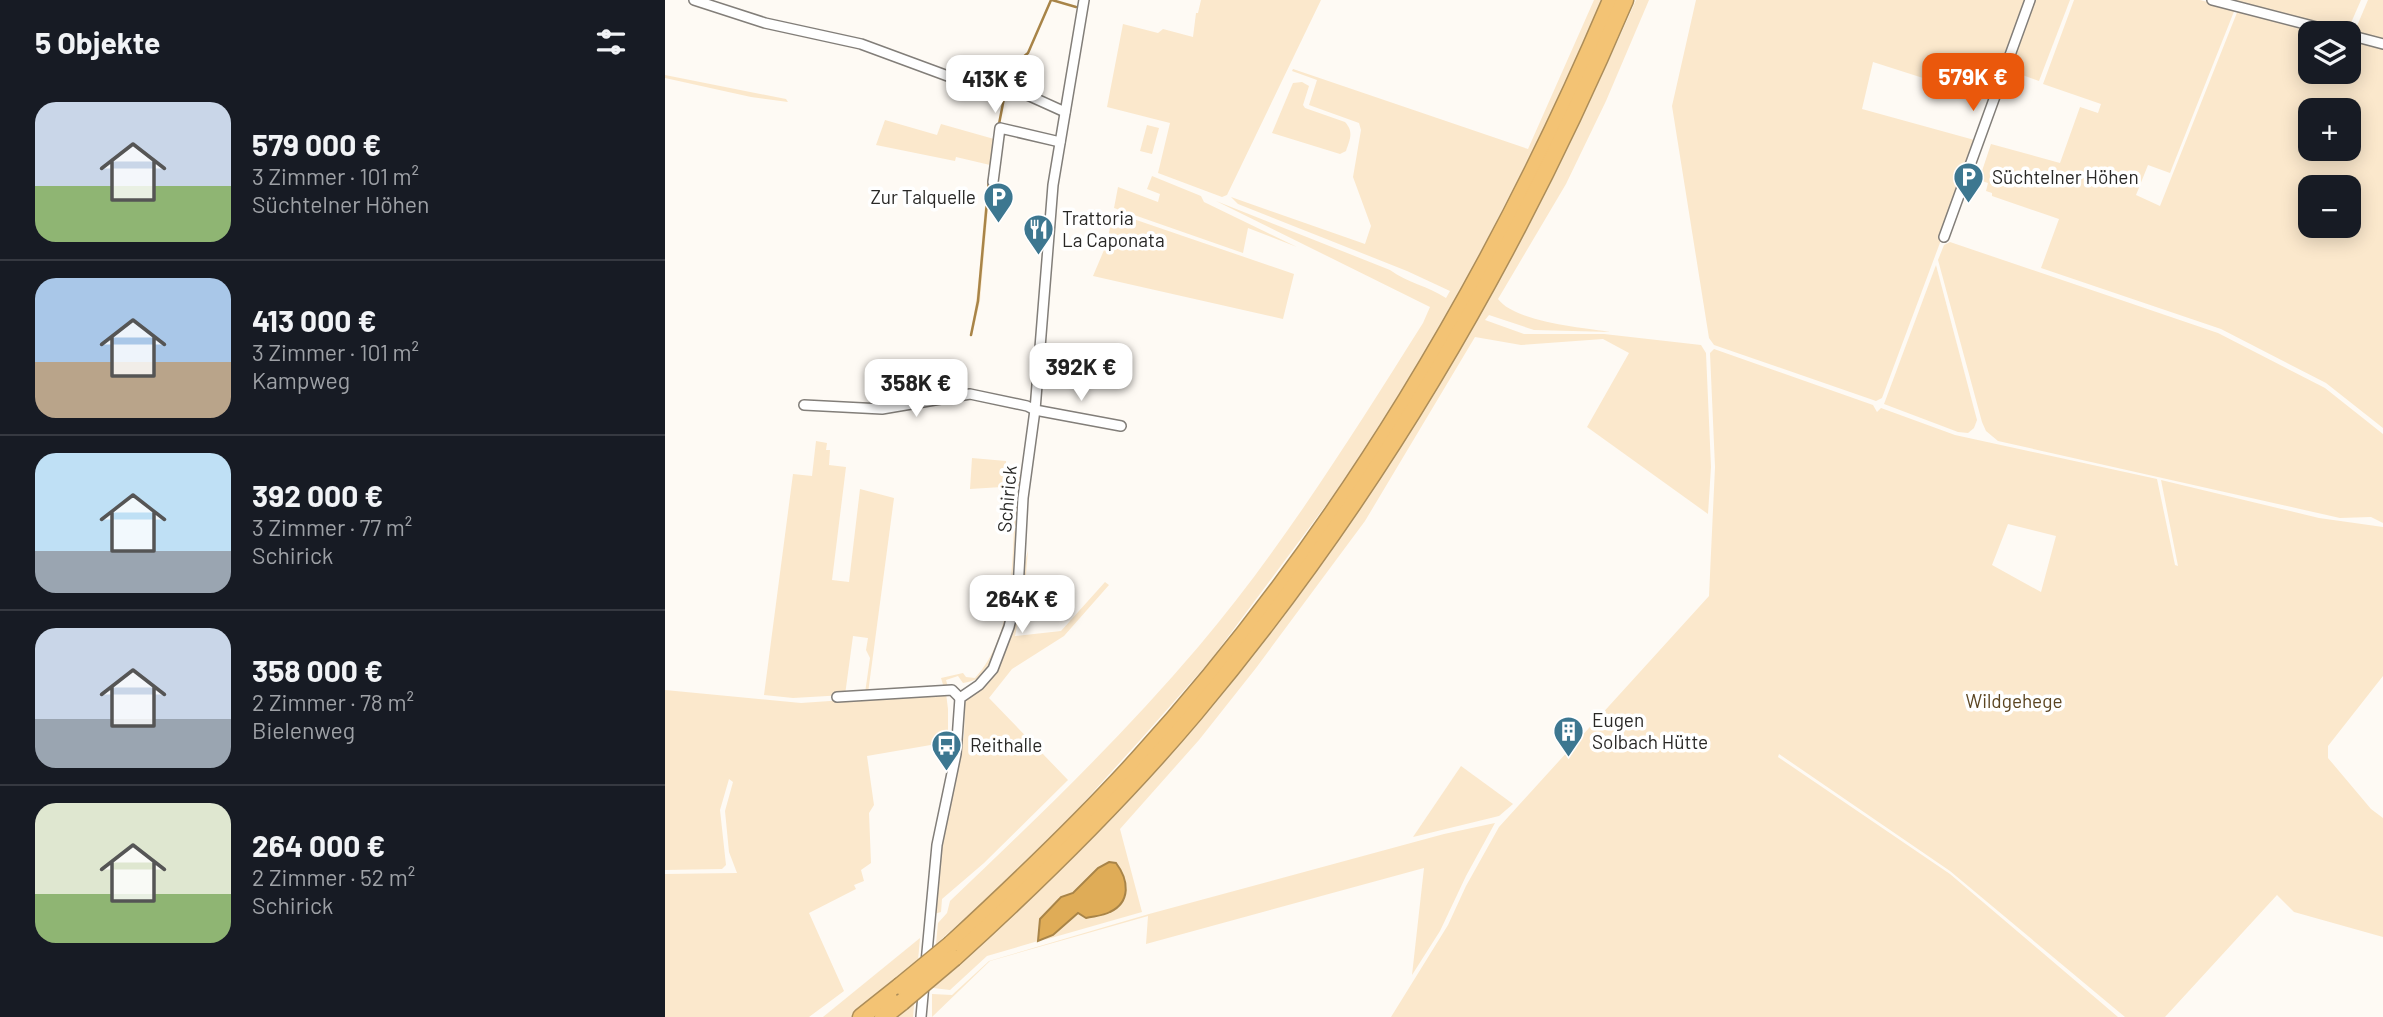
<!DOCTYPE html>
<html lang="de">
<meta charset="utf-8">
<style>
body{margin:0;font-family:Barlow,sans-serif;background:#242831;color:#f1f3f6;height:100vh;display:flex;flex-direction:column;font-size:26px;white-space:nowrap}
*{box-sizing:border-box;margin:0}
p{font-size:23px;color:#9ea1a6}
.icon{flex:none;width:38px;height:38px;fill:none;stroke:currentColor;stroke-width:2;stroke-linecap:round;stroke-linejoin:round}
.map{position:relative;flex:1;overflow:hidden}
.panel{display:flex;flex-direction:column;background:#171b24;width:665px}
.panel>*{flex:none}
.fabs{position:absolute;left:1633px;top:21px;display:grid;gap:14px}
.fabs a{display:grid;place-items:center;width:63px;height:63px;border-radius:14px;background:#171b24;box-shadow:0 4px 18px #0003;font-size:35px}
.price{position:absolute;translate:-50% -60px;padding:0 16px;border-radius:14px;background:#fff;color:#222;font-size:23px;line-height:46px;filter:drop-shadow(0 2px 4px #0008)}
.price::after{content:'';position:absolute;left:50%;top:42px;width:21px;height:16px;margin-left:-10px;background:inherit;clip-path:polygon(0 0,100% 0,50% 100%)}
.price.current{background:#ea580c;color:#fff}
ul{padding:0;list-style:none}
li{display:flex;align-items:center;gap:21px;height:175px;padding:0 35px}
li+li{border-top:2px solid #363941}
li span{display:grid;place-items:center;flex:none;width:196px;height:140px;border-radius:21px;color:#555}
li>.icon{margin-inline-start:auto}
span .icon{width:84px;height:84px;fill:#fffc;stroke-width:1}
li b{font-size:30px}
h2{display:flex;justify-content:space-between;align-items:center;height:84px;padding:0 35px;font-size:30px}
main{display:flex;flex:1;min-height:0}
.map>svg:first-child{display:block}
.green{fill:#fbe8cc;fill-rule:evenodd}
.water{fill:#dfac57;stroke:#a88448;stroke-width:2}
.lines{fill:none;stroke-linecap:round;stroke-linejoin:round}
.stream{stroke:#a88448;stroke-width:2.5}
.street-casing{stroke:#827e79;stroke-width:12}
.highway-casing{stroke:#ac8d59;stroke-width:19}
.street{stroke:#fff;stroke-width:9}
.highway{stroke:#f3c374;stroke-width:16}
.highway-bridge-casing{stroke:#ac8d59;stroke-width:19;stroke-linecap:butt}
.highway-bridge{stroke:#f3c374;stroke-width:16}
.labels{text-anchor:middle;stroke-width:7;stroke-linejoin:round;paint-order:stroke}
.poi-label{font-size:19px;fill:#292826;stroke:#fff;text-anchor:start}
.street-label{font-size:19px;fill:#292826;stroke:#fff}
.park-label{font-size:19px;fill:#5b4521;stroke:#fff}
</style>
<main>
<section class="panel">
<h2>5 Objekte<svg class="icon" aria-label="filters" viewBox="0 0 24 24"><path d="M4 7h16M4 17h16"/><circle cx="9" cy="7" r="2"/><circle cx="15" cy="17" r="2"/></svg></h2>
<ul>
<li><span style="background:linear-gradient(#c9d6e8 60%,#8fb573 0)"><svg class="icon" aria-label="home" viewBox="0 0 24 24"><path d="M3 11l9-7 9 7M6 9v11h12V9"/></svg></span><div><b>579 000 €</b><p>3 Zimmer · 101 m²</p><p>Süchtelner Höhen</p></div></li>
<li><span style="background:linear-gradient(#a9c7e8 60%,#b9a48a 0)"><svg class="icon" aria-label="home" viewBox="0 0 24 24"><path d="M3 11l9-7 9 7M6 9v11h12V9"/></svg></span><div><b>413 000 €</b><p>3 Zimmer · 101 m²</p><p>Kampweg</p></div></li>
<li><span style="background:linear-gradient(#bfe0f5 70%,#9aa5b1 0)"><svg class="icon" aria-label="home" viewBox="0 0 24 24"><path d="M3 11l9-7 9 7M6 9v11h12V9"/></svg></span><div><b>392 000 €</b><p>3 Zimmer · 77 m²</p><p>Schirick</p></div></li>
<li><span style="background:linear-gradient(#c9d6e8 65%,#9aa5b1 0)"><svg class="icon" aria-label="home" viewBox="0 0 24 24"><path d="M3 11l9-7 9 7M6 9v11h12V9"/></svg></span><div><b>358 000 €</b><p>2 Zimmer · 78 m²</p><p>Bielenweg</p></div></li>
<li><span style="background:linear-gradient(#dfe7d0 65%,#8fb573 0)"><svg class="icon" aria-label="home" viewBox="0 0 24 24"><path d="M3 11l9-7 9 7M6 9v11h12V9"/></svg></span><div><b>264 000 €</b><p>2 Zimmer · 52 m²</p><p>Schirick</p></div></li>
</ul>
</section>
<div class="map">
<svg width="1718" height="1017" viewBox="0 0 1718 1017">
<rect width="100%" height="100%" fill="#fefaf4"/>
<!-- green -->
<g class="green">
<path d="M536,0H656L562,195L557,197L493,173L505,123L442,107L458,24L493,33L498,29L528,37L531,13H533Z"/>
<path d="M929,0H938L883,121L783,315L754,368L673,489L545,661L476,739L411,811L346,877L271,944L273,923L282,913L285,901C371,819 457,737 534,646C619,545 688,434 758,323L765,307L551,201L725,270C743,283 763,286 781,298L785,291L742,271L573,204L566,197L700,244L706,226L688,177L696,130L694,123L644,105L652,80L627,71L628,69L863,149Z"/>
<path d="M971,0H984L941,101L901,184L833,299C850,322 918,328 946,332L869,330L824,315L820,320L859,334H939L1036,345L1041,353L1046,467L1043,514L922,427L964,353L938,339L856,345L810,337L700,521L591,668L534,740L455,829L477,912L379,940L388,935L413,913L446,912L461,896L433,868L408,893L396,897L375,919L373,941L322,956L285,990L268,988V985C341,923 412,858 477,787C688,558 845,284 971,0Z"/>
<path d="M1031,0H1362L1335,73L1292,59L1283,86L1208,62L1197,109L1313,141L1217,398L1211,401L1049,345L1044,338L1007,106Z"/>
<path d="M1367,0H1405L1374,81L1341,69Z"/>
<path d="M1409,0H1535L1570,9L1505,173L1483,165L1471,195L1495,206L1573,10L1662,33H1645V72H1684V39L1718,48V428L1661,383L1556,329L1376,268L1394,219L1327,196V193L1321,191L1323,183L1314,180L1326,144L1395,163L1415,107L1433,113L1436,104L1378,84ZM1645,110H1684V149H1645ZM1645,187H1684V226H1645Z"/>
<path d="M1560,0H1696L1682,32Z"/>
<path d="M1703,0H1718V41L1689,33Z"/>
<path d="M0,75L121,99L123,102L86,97L0,78Z"/>
<path d="M637,82L644,86L638,105L640,108L680,122C689,132 685,139 681,151L675,154L607,133L628,83Z"/>
<path d="M220,120L272,135L276,124L329,139L315,301L307,336H305C317,280 316,222 325,165L291,157L290,161L211,145Z"/>
<path d="M482,125L494,128L487,154L475,151Z"/>
<path d="M487,176L536,196L539,202L632,247L583,228L578,253L449,208L453,187L493,202L495,194L482,189Z"/>
<path d="M448,212L629,274L618,319L428,276L442,243Z"/>
<path d="M1285,242L1553,333L1660,388L1718,434V523L1706,517L1675,518L1333,441L1321,431L1317,422L1273,260L1279,245Z"/>
<path d="M1271,265L1312,420L1309,428L1303,433L1293,432L1219,404Z"/>
<path d="M1049,349L1208,405L1212,412L1216,408L1290,435L1492,479L1510,565L1513,566L1496,480L1654,518L1718,527V676L1663,746V758L1706,809L1718,818V937L1629,912L1612,895L1500,1017H1460L1285,871L1114,754L1113,757L1285,874L1453,1017H726L783,925L801,886L834,827L1044,596L1050,467L1045,353ZM1343,524L1391,536L1376,592L1327,565Z"/>
<path d="M151,441L162,443L161,450H165L164,465L181,467L167,580L184,582L195,489L229,498L203,693H200L205,658L201,650L203,638L188,636L180,695L128,698L99,695L128,474L147,476Z"/>
<path d="M307,458L341,461L342,478L356,477L354,486L305,489Z"/>
<path d="M350,505H352C350,545 348,653 313,678C309,681 303,682 298,683L293,676L281,680L283,687L279,688L276,678L298,673L301,677L310,678C350,636 347,558 350,505Z"/>
<path d="M363,550L360,587L350,636L396,631L440,582L444,585L399,636L347,669L324,698L403,780L319,863L277,899L276,912L269,914L273,855L299,736L300,702C308,690 322,683 330,671C353,641 353,586 363,550Z"/>
<path d="M0,690L136,703L281,693L283,709V742L202,756L209,805L204,813L206,863L196,870L199,881L189,885L191,889L144,913L179,991L144,1017H0V874L72,873L64,852L60,811L68,782L64,779L55,810L61,865L57,869L0,870Z"/>
<path d="M796,766L848,804L834,816L748,837Z"/>
<path d="M830,823L801,876L775,931L747,975L759,868L481,944L483,916L325,961L267,1017V994L287,995L324,961L484,914L779,834Z"/>
<path d="M255,938L248,1017H158Z"/>
</g>
<!-- water -->
<path class="water" d="M444,862L451,863C464,880 466,902 445,912C438,916 429,916 421,918L413,913L388,935L373,941L375,919L396,897L408,893L433,868Z"/>
<g class="lines">
<!-- stream -->
<g class="stream">
<path d="M387,0L411,7"/>
<path d="M343,82L352,62L363,53L386,0"/>
<path d="M334,124L340,93"/>
<path d="M306,335L313,301L324,179"/>
</g>
<defs>
<g id="street">
<path d="M29,0L100,23L196,44L299,82L347,88L400,112"/>
<path d="M1547,0L1675,33"/>
<path d="M1684,35L1718,44"/>
<path d="M328,182L335,128L395,142"/>
<path d="M1279,237L1365,0"/>
<path d="M139,405L217,409L305,394L362,406L370,410L456,426"/>
<path d="M172,697L287,690L295,698"/>
<path d="M261,963L272,845L291,754L295,698L314,685L328,669L344,627L353,590L358,498L370,410L388,185L419,0"/>
<path d="M256,1017L259,984"/>
</g>
<g id="highway">
<path d="M286,944C351,884 414,824 473,759C674,538 830,274 946,0"/>
<path d="M289,958C374,881 456,801 530,713C709,500 851,256 960,0"/>
<path d="M196,1017L235,986"/>
<path d="M218,1017L237,1002"/>
</g>
</defs>
<!-- street casing -->
<use href="#street" class="street-casing"/>
<!-- highway casing -->
<use href="#highway" class="highway-casing"/>
<!-- street -->
<use href="#street" class="street"/>
<!-- highway -->
<use href="#highway" class="highway"/>
<defs>
<g id="highway-bridge">
<path d="M235,986L286,944"/>
<path d="M237,1002L289,958"/>
</g>
</defs>
<!-- highway-bridge casing -->
<use href="#highway-bridge" class="highway-bridge-casing"/>
<!-- highway-bridge -->
<use href="#highway-bridge" class="highway-bridge"/>
</g>
<!-- icons -->
<defs>
<symbol id="parking-pin" viewBox="-11 -11 22 30"><path d="M0 17L-7.5 6A9.5 9.5 0 1 1 7.5 6Z" fill="#3d7790" stroke="#fff"/><path d="M-3.5-5.5H1a3.5 3.5 0 0 1 0 7H-1V5.5H-3.5ZM-1-3.4V-.6H.8a1.4 1.4 0 0 0 0-2.8Z" fill="#fff"/></symbol>
<symbol id="restaurant-pin" viewBox="-11 -11 22 30"><path d="M0 17L-7.5 6A9.5 9.5 0 1 1 7.5 6Z" fill="#3d7790" stroke="#fff"/><path d="M-5-6h1v4h1v-4h1v4h1v-4h1v5L-1.5 .5V6h-2V.5L-5-1ZM5-6V6H3V1.5H1.5Q1.5-4 5-6Z" fill="#fff"/></symbol>
<symbol id="building-pin" viewBox="-11 -11 22 30"><path d="M0 17L-7.5 6A9.5 9.5 0 1 1 7.5 6Z" fill="#3d7790" stroke="#fff"/><path d="M-4-6H4V6H1V3H-1V6H-4ZM-2.5-4.3h1.7v1.8h-1.7ZM.8-4.3h1.7v1.8H.8ZM-2.5-1h1.7V.8h-1.7ZM.8-1h1.7V.8H.8Z" fill="#fff"/></symbol>
<symbol id="bus-pin" viewBox="-11 -11 22 30"><path d="M0 17L-7.5 6A9.5 9.5 0 1 1 7.5 6Z" fill="#3d7790" stroke="#fff"/><path d="M-5-6H5V4H4V6H2V4H-2V6H-4V4H-5ZM-3.5-4V0h7V-4ZM-3.5 1.2v1.5H-2V1.2ZM2 1.2v1.5H3.5V1.2Z" fill="#fff"/></symbol>
</defs>
<g fill-rule="evenodd">
<use href="#parking-pin" x="1286" y="160" width="35" height="47"/>
<use href="#parking-pin" x="316" y="180" width="35" height="47"/>
<use href="#restaurant-pin" x="356" y="212" width="35" height="47"/>
<use href="#building-pin" x="886" y="714" width="35" height="47"/>
<use href="#bus-pin" x="264" y="728" width="35" height="47"/>
</g>
<g class="labels">
<!-- poi labels -->
<g class="poi-label">
<text x="1327" y="184">Süchtelner Höhen</text>
<text x="311" y="204" text-anchor="end">Zur Talquelle</text>
<text x="397" y="225">Trattoria<tspan x="397" dy="22">La Caponata</tspan></text>
<text x="927" y="727">Eugen<tspan x="927" dy="22">Solbach Hütte</tspan></text>
<text x="305" y="752">Reithalle</text>
</g>
<!-- street labels -->
<g class="street-label">
<text transform="translate(342 499) rotate(-85)" y="7">Schirick</text>
</g>
<!-- park labels -->
<g class="park-label">
<text x="1349" y="708">Wildgehege</text>
</g>
</g>
</svg>
<div class="fabs">
<a><svg class="icon" aria-label="layers" viewBox="0 0 24 24"><path d="M12 4l9 5-9 5-9-5zM3 14l9 5 9-5"/></svg></a>
<a>+</a>
<a>−</a>
</div>
<b class="price current" style="left:1308px;top:113px">579K €</b>
<b class="price" style="left:330px;top:115px">413K €</b>
<b class="price" style="left:416px;top:403px">392K €</b>
<b class="price" style="left:251px;top:419px">358K €</b>
<b class="price" style="left:357px;top:635px">264K €</b>
</div>
</main>
